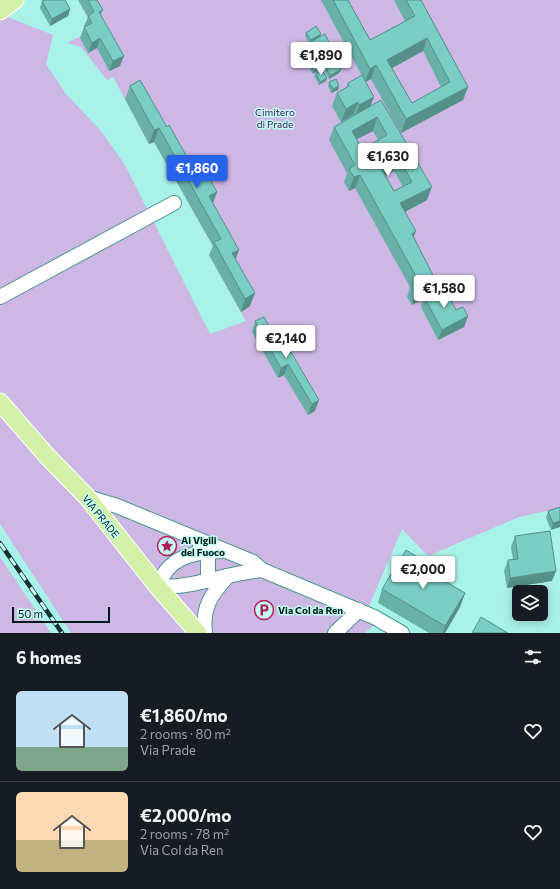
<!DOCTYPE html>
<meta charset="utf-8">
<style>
body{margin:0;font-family:Commissioner,sans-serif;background:#20242c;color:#f1f3f6;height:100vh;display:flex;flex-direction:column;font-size:15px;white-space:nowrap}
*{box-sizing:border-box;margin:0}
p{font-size:13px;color:#9ea1a6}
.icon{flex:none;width:22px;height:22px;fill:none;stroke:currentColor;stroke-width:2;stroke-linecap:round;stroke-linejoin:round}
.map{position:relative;height:633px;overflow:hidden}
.details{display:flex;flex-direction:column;background:#171b24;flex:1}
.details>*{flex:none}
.fabs{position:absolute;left:512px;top:585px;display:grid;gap:8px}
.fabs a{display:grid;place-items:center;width:36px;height:36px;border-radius:6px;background:#171b24;box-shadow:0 2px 10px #0003;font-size:20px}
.scale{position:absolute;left:12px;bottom:10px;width:98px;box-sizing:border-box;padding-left:4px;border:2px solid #001b18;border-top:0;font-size:11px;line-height:14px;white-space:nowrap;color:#001b18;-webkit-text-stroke:3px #c3fcf5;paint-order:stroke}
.price{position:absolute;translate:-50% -34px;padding:0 9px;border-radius:4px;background:#fff;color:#222;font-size:13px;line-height:26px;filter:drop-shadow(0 1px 2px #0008)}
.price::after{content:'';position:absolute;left:50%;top:24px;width:12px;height:9px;margin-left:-6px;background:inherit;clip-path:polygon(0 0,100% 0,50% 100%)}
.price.active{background:#2563eb;color:#fff}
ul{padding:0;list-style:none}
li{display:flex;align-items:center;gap:12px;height:100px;padding:0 16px}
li+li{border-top:1px solid #363941}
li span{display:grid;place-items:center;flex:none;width:112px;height:80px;border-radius:6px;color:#555}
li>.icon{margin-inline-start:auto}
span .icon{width:48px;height:48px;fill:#fffc;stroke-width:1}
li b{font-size:17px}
h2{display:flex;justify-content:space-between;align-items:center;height:48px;padding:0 16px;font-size:17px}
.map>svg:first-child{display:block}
.green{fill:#cdb7e5}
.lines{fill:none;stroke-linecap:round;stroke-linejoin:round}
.minor-casing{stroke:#4d958d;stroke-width:16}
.major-casing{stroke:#fff;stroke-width:19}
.minor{stroke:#fff;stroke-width:14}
.major{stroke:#d4f0a6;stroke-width:17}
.rail-casing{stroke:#12322f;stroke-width:4.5}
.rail{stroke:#c3fcf5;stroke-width:3;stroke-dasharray:9;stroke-linecap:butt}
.wall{fill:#69b0a9;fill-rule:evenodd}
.shaded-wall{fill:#559089}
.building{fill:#7acdc4;stroke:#559089;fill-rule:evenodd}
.labels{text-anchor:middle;stroke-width:3;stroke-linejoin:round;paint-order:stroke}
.park-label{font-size:10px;fill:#3d1859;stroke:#c3fcf5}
.street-label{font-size:10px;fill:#001b18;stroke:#c3fcf5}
.poi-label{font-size:10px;font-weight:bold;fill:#001b18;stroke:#c3fcf5;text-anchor:start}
</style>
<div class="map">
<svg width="560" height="633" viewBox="0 0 560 633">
<rect width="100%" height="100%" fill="#a9f2e9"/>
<!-- green -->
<g class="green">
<path d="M78,0H560V508L519,517L428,556L402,529L363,620L375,624L365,633H71L0,524V14L53,35L46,64L66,94L101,131L125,165L210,334L246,321L209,255L216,252L154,142L149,144L113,77L107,80L81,47L67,43L88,33L84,26L90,22Z"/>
<path d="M0,557L51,633H0Z"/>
</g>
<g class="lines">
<defs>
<g id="minor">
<path d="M0,297L174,203"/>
<path d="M87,497L117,506L253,562L262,570L374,617L402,633"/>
<path d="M200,546L208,559V581"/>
<path d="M221,551C193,552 167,557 158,587C194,588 227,573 262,570"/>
<path d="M205,633C202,607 211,595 227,577"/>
<path d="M335,633L359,610"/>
</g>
<g id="major">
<path d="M0,11L15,0"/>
<path d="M0,402L47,456L87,497L158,587L198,633"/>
</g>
</defs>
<!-- minor casing -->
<use href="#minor" class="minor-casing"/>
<!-- major casing -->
<use href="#major" class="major-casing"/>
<!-- minor -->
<use href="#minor" class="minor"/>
<!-- major -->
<use href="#major" class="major"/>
<defs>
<path id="rail" d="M0,543L62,633"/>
</defs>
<!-- rail casing -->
<use href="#rail" class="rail-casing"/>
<!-- rail -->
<use href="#rail" class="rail"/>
</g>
<!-- wall -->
<g class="wall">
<path d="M78,0H97L103,10L101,15L120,66L109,71L97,48L88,53L80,38L84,27H85L84,26L88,17Z"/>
<path d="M321,0H348L370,40L405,21L394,0H421L468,87L463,100L401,133L371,79L366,82L371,106L427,200L405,212L414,237L436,281L432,293L456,310L468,316L464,327L438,340L421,307L424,298L412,305L407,297L410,287L355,188L349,191L344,182L347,173L329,140L334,127L353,116V115L341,122L332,106L337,93L346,88L348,83L362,76ZM423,51L441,87L412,103L392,68ZM373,131L378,140L362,149L357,139ZM394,171L403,187L394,191L386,176Z"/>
<path d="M42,1L70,9L68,16L50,26L40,8Z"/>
<path d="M306,33L320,37L327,49L307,60L302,52L305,45L309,43L305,36Z"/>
<path d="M322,58H334L333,62L324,67L320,61Z"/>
<path d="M309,62L322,66L320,69L313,74L308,66Z"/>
<path d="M326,68L339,73L329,79L325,71Z"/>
<path d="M316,73L327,78L326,81L319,85L314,76Z"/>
<path d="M329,82L338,90L331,93L328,86Z"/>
<path d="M130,86L167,127L195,171L217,192L213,203L236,259L250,306L241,312L209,255L213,246L154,142L149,144L125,99Z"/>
<path d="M255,321L285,355L315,411L308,415L284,375L278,378L252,332Z"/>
<path d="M560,507L551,530L546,518L548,511Z"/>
<path d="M515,536L552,581L507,588L504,571L508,560H513L511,547Z"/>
<path d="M416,565L465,593L460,607L445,633H429L378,603L382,589Z"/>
</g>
<!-- shaded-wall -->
<g class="shaded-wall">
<path d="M70,9L68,16L50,26L52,19Z"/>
<path d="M321,34L320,37L310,44L311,40Z"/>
<path d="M100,38L97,48L88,53L92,43Z"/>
<path d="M427,38L423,51L383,73L387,60Z"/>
<path d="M329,42L327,49L307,60L309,53Z"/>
<path d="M124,56L120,66L109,71L113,61Z"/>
<path d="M334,58L333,62L324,67L325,64Z"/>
<path d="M376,65L371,79L365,82L370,69Z"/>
<path d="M322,66L320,69L313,74L314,71Z"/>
<path d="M341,70L339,73L329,79L330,75Z"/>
<path d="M327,78L326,81L319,85L320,82Z"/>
<path d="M339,86L338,90L331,93L333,89Z"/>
<path d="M468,87L463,100L401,133L406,119Z"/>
<path d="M374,97L369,110L354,118L359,105Z"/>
<path d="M358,102L353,115L341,122L346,109Z"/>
<path d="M377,117L373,131L347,144L352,131Z"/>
<path d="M159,128L154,142L149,144L154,130Z"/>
<path d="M399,158L394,171L376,181L381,168Z"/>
<path d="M360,175L355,188L349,191L354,177Z"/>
<path d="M432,187L427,200L395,217L400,203Z"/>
<path d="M217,192L212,205L209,196Z"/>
<path d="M416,231L411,244L412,234Z"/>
<path d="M239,250L234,263L232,253Z"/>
<path d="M436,281L431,294L424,297V298L412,305L417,291Z"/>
<path d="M255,293L250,306L241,312L245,299Z"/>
<path d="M468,316L464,327L438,340L442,330Z"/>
<path d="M288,364L284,375L278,378L281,368Z"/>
<path d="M319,400L315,411L308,415L312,404Z"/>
<path d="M560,521V527L551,530L553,523Z"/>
<path d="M556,571L552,581L507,588L510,578Z"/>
<path d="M465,593L460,607L445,633H443L445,626Z"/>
</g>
<!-- building -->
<g class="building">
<path d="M45,0H65L70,9L52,19L42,1Z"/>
<path d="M88,0H97L103,10L99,12L124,56L113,61L100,38L92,43L84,27L92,23L88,16L94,12Z"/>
<path d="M333,0H348L370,40L415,16L406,0H421L468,87L406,119L376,65L370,69ZM427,38L450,82L412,103L387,60Z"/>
<path d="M316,26L321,34L311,40L306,33Z"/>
<path d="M325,34L329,42L309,53L305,45Z"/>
<path d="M330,52L334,58L325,64L322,58Z"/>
<path d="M317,58L322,66L314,71L309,62Z"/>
<path d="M337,62L341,70L330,75L326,68Z"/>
<path d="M322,70L327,78L320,82L316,73Z"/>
<path d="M362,75L374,97L359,105L358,102L346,109L337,93L349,86L348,83Z"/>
<path d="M336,79L339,86L333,89L329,82Z"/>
<path d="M140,80L167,127L169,125L195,171L203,167L217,192L209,196L239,250L232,253L255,293L245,299L214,242L221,239L159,128L154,130L130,86Z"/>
<path d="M381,100L432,187L400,203L416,231L412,234L436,281L417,291L412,283L418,280L360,175L354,177L349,169L355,165L334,127ZM377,117L387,135L362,149L352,131ZM399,158L412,182L394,191L381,168Z"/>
<path d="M444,287L456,310L463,307L468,316L442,330L424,297Z"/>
<path d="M264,317L285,355L291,352L319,400L312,404L288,364L281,368L255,321Z"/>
<path d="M560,507V521L553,523L548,511Z"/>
<path d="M550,531L556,571L510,578L508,560L518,559L515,536Z"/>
<path d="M406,550L419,558L415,564L465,593L445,626L382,589Z"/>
<path d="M481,617L508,633H472Z"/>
</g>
<!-- icons -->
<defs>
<symbol id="sight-ring" viewBox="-11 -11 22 22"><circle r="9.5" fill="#c3fcf5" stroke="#af1f52" stroke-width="1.5"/><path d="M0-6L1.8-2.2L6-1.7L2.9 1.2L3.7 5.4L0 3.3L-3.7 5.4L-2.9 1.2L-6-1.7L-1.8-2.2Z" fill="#af1f52"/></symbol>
<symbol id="parking-ring" viewBox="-11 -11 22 22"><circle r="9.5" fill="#c3fcf5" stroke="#af1f52" stroke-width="1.5"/><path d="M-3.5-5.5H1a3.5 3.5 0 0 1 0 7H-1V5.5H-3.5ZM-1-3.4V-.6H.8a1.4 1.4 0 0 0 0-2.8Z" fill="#af1f52"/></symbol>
</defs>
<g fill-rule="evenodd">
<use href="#sight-ring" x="156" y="535" width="22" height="22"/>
<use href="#parking-ring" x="253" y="599" width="22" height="22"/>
</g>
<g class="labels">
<!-- park labels -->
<g class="park-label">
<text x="275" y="116">Cimitero<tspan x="275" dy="12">di Prade</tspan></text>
</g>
<!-- street labels -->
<g class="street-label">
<text transform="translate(101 516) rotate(51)" y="4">VIA PRADE</text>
</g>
<!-- poi labels -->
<g class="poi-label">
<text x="181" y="544">Ai Vigili<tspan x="181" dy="12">del Fuoco</tspan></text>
<text x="278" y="614">Via Col da Ren</text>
</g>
</g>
</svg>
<div class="fabs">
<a><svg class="icon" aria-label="layers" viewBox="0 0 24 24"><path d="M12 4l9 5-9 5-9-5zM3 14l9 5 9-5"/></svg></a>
</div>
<div class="scale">50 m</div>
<b class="price" style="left:321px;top:76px">€1,890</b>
<b class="price" style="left:388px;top:177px">€1,630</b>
<b class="price active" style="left:197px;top:189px">€1,860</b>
<b class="price" style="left:444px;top:309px">€1,580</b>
<b class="price" style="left:286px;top:359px">€2,140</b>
<b class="price" style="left:423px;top:590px">€2,000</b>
</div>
<section class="details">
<h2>6 homes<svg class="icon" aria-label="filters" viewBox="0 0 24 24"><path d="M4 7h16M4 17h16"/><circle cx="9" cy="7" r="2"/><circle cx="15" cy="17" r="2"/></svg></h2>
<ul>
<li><span style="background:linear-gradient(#bfe0f5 70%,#7fa58c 0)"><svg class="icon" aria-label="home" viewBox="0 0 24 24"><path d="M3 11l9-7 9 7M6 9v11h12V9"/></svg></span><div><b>€1,860/mo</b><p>2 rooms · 80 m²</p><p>Via Prade</p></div><svg class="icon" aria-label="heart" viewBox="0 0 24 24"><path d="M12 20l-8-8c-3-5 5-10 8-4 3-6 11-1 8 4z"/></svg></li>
<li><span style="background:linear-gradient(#ffd9b3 60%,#c2b280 0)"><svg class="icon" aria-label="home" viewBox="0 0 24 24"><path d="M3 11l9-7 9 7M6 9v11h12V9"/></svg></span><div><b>€2,000/mo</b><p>2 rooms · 78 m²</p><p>Via Col da Ren</p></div><svg class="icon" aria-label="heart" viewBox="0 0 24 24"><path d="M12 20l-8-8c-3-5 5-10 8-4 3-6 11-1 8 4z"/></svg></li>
</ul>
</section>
